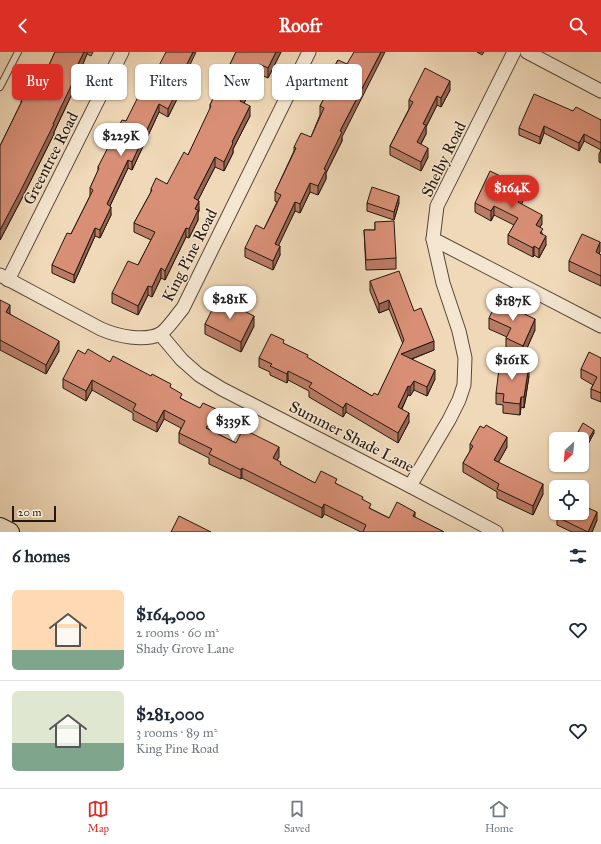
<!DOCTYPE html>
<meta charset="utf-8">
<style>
body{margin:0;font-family:"IM FELL Great Primer",serif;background:#f6f6f7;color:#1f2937;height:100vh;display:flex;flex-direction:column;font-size:15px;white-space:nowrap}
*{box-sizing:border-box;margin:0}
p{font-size:13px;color:#747a83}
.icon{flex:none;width:22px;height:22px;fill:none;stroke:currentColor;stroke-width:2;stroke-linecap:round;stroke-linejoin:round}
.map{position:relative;height:480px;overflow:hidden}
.drawer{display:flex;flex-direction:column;background:#fff;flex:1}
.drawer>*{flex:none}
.banner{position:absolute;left:12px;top:12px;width:400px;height:36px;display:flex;gap:8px}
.needle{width:26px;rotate:206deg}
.tools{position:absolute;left:549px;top:380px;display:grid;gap:8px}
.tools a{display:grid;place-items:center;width:40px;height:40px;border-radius:6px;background:#fff;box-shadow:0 1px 3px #0004;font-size:20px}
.scale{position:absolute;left:12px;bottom:10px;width:44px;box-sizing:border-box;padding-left:4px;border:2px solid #23180f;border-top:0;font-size:11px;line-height:14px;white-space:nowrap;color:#23180f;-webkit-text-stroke:3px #f5e6d1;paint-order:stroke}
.price{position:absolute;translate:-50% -34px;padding:0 9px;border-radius:14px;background:#fff;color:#222;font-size:13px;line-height:26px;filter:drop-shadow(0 1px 2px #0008)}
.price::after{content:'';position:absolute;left:50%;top:24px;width:12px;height:9px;margin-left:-6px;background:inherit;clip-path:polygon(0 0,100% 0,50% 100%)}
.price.current{background:#d93025;color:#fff}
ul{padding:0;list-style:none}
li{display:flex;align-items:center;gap:12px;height:100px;padding:0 12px}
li+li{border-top:1px solid #e0e1e3}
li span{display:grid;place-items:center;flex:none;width:112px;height:80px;border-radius:6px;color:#555}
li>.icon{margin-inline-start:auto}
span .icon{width:48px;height:48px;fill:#fffc;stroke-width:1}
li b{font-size:17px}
h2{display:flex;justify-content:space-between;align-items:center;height:48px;padding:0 12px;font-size:17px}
.chip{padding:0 14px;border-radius:6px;background:#fff;box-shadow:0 1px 3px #0004;font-size:14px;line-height:36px}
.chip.current{background:#d93025;color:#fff}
header{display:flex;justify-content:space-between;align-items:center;height:52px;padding:0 12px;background:#d93025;color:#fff;font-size:18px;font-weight:700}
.dock{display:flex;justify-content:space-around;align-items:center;height:56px;border-top:1px solid #e0e1e3;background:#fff;font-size:11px;color:#747a83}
.dock a{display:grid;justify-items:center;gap:2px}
.dock .current{color:#d93025}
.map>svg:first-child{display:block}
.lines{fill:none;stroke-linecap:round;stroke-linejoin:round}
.lane-casing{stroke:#564839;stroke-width:8}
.street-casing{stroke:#564839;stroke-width:15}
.secondary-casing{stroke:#23180f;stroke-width:20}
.lane{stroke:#f5e6d1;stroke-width:6}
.street{stroke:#f5e6d1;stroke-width:13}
.secondary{stroke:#f5e6d1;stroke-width:18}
.wall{fill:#ba7b65;stroke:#23180f}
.shaded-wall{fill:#976453;stroke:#23180f}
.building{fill:#d88f76;stroke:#23180f}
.labels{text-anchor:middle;stroke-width:3;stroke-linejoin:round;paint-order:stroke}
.street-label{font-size:16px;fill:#23180f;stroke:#f5e6d1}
</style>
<header><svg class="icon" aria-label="back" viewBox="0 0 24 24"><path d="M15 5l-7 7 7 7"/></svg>Roofr<svg class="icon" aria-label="search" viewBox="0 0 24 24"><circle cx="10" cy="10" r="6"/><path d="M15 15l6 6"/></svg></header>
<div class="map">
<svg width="601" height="480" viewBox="0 0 601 480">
<rect width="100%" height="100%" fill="#f0d9b8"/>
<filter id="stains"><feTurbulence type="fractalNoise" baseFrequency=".005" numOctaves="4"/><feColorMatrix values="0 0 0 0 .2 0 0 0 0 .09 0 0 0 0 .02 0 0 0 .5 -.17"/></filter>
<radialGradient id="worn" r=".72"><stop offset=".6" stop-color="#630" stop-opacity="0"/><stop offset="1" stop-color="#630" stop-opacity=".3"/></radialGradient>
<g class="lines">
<defs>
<path id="lane" d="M0,35L18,0"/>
<g id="street">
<path d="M527,0L601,39"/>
<path d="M433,187L601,274"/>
<path d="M0,223L101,277C117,284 144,290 160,282C167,278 177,263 183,256L309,0"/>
<path d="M8,228L122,0"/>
<path d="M160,282L182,308L199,323L222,337L410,434L496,480"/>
<path d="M410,434L449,368L459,348L464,333L465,306L459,279L443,231L433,187L437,154L514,0"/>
</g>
<path id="secondary" d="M0,475L10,480"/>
</defs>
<!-- lane casing -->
<use href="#lane" class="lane-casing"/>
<!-- street casing -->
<use href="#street" class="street-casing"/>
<!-- secondary casing -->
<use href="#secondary" class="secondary-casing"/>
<!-- lane -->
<use href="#lane" class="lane"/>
<!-- street -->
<use href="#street" class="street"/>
<!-- secondary -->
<use href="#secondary" class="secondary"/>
</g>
<!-- wall -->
<g class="wall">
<path d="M55,0H93L91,4L87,2L80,19V25L54,80V82L20,150L0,188V94L21,51V49L44,24Z"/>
<path d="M236,0H281L268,26L259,22L244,51L250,64L233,97V101L224,119L215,115L198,148L199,159L198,161V168L189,186L186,185L165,228L161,226L152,245L148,243L138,263L112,251V241L138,213L151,188L134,180V171L151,140V137L167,132L188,103L210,58V53Z"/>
<path d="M477,0H484L482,3Z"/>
<path d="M338,8L342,89L326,121V127L318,143L310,140L300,161L295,159L278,193L280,203L273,218L245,205V196L264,177L277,150L275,149V140L294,99V95L311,85L320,63V54L331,33L330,32V23Z"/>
<path d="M181,32V39L168,65L159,60L132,118L128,116L110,154L111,163L100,186L95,184L74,231L52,221V213L71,182L90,144V136L98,119V115L126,69L149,33Z"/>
<path d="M450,38L441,55L437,53L426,75V82L421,92L428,105L421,119L390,103V94L409,57V48Z"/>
<path d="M573,59L601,68V98L584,89L579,99L544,81L540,92L519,83V76Z"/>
<path d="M601,98V111L599,110V102Z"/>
<path d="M525,145L521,152L542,172L540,175L546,193L539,206L534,203L533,205L508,192V183L514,173L494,163L491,169L475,160V151Z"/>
<path d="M367,151H399L394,168L367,159Z"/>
<path d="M375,170L396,206V217L366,218L364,178H375Z"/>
<path d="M600,199L599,202L601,203V234L569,219V209Z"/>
<path d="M370,229L414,259L434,298L412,307L435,327L427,344L414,338L410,344L408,343L402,357L409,370L398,391L346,360L343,365L309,345V339L288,328L287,331L270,323V320L259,315V306L284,292L372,344L378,343L403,292L389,257L379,261L370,239Z"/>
<path d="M0,248L10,262L59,299L46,322L0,298Z"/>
<path d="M489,266L535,278L523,305L506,297V286L507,285L489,277Z"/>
<path d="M205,272L254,274L241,300L205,282Z"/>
<path d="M85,302L110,310L171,336L182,347L216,367L210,378L236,391L279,405L277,408L281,413L315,431L337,432L363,448L371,457L389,466H415L444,480H361L324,462L322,466L242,426L241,427L209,412V406L179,391V381L181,376L164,367L157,380L133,368V361L92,338L86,349L63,336V327Z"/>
<path d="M601,306V350L591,346V337L593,333L581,326V317Z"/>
<path d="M529,324L524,356L521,355L520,363L503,361V353L496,352V341Z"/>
<path d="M594,381L588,392L582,388V387H580L577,385V382Z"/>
<path d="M470,392L507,395L498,411L543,442L533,463L497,446V440L463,420V411L470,399Z"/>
<path d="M557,465L597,468L592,480H572L557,473Z"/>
</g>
<!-- shaded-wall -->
<g class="shaded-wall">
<path d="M84,0H87V2L80,19V25L54,80V82L20,150L0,188V178Z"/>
<path d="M193,0H196L181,32V39L168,65V57L178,30Z"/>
<path d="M276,0H281L268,26V16Z"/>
<path d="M381,0H385L342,85V89L326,121V127L318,143V134L324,117L340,79Z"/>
<path d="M259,12V22L240,59V49Z"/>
<path d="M450,29V38L441,55V46Z"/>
<path d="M437,44V53L426,75V82L417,99V90L423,72Z"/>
<path d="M159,52V60L132,118V110Z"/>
<path d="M250,54V64L233,97V101L224,119V110L232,90Z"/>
<path d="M544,74V81L540,92V85Z"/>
<path d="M584,82V89L579,99V91Z"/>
<path d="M428,96V105L421,119V110Z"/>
<path d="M215,105V115L194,156V146Z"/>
<path d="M128,108V116L107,160V152Z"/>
<path d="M310,131V140L300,161V152Z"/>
<path d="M525,136V145L518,160V150Z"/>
<path d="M399,144V151L394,168V160Z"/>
<path d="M199,149V159L198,161V168L189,186V177L195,157Z"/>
<path d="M295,150V159L275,201V192Z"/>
<path d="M494,154V163L491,169V159Z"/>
<path d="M111,155V163L100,186V178Z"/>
<path d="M542,163V172L536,182V173Z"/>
<path d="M95,176V184L74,231V223Z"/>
<path d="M186,176V185L165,228V219Z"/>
<path d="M546,184V193L539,206V197Z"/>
<path d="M600,190V199L596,210V200Z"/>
<path d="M280,194V203L273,218V209Z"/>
<path d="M534,194V203L533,205V196Z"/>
<path d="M161,216V226L152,245V235Z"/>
<path d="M148,234V243L138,263V254Z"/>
<path d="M389,248V257L379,261V252Z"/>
<path d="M10,253V263L6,260Z"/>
<path d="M254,264V274L241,300V290Z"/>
<path d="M535,267V278L523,305V294Z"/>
<path d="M59,289V299L46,322V313Z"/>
<path d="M434,289V298L401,311V302Z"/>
<path d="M529,313V324L524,356V345Z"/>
<path d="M435,318V327L427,344V335Z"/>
<path d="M288,319V328L287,331V322Z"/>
<path d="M92,328V338L86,349V339Z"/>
<path d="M414,329V338L410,344V335Z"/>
<path d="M408,334V343L398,364V355Z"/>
<path d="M521,345V355L520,363V352Z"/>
<path d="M346,351V360L343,365V356Z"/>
<path d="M216,357V367L206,386V376Z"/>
<path d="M164,358V367L157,380V371Z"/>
<path d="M409,361V370L398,391V381Z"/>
<path d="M594,378V381L588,392V388Z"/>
<path d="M507,385V395L494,418V408Z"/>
<path d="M279,395V405L273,416V406Z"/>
<path d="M242,416V426L241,427V418Z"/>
<path d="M543,432V442L533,463V454Z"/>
<path d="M324,452V462L322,466V456Z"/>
<path d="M415,460V469L413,464Z"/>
<path d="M597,460V468L592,480H588Z"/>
</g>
<!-- building -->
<g class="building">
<path d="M55,0H84L77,14L80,15L53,72H54L20,140L0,178V94L22,49H21L36,20L44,24Z"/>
<path d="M166,0H193L178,30L181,31L168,57L159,52L132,110L128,108L107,152L111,155L100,178L95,176L74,223L52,213L67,181L71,182L93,138L90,136L99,116L98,115L122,68L126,69L145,31L149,33Z"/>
<path d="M236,0H276L268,16L259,12L240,49L250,54L232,90L233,91L224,110L215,105L194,146L199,149L195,157L198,158L189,177L186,176L165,219L161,216L152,235L148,234L138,254L112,241L128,209L138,213L155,180L134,171L152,138L151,137L156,126L167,132L184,100L188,103L211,54L210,53Z"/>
<path d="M354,0H381L340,79L342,80L324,117L326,118L318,134L310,131L300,152L295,150L275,192L280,194L273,209L245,196L256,173L264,177L281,143L275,140L296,96L294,95L301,81L311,85L324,56L320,54L335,25L330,23L338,8L347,12Z"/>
<path d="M425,16L450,29L441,46L437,44L423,72L426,73L417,90L428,96L421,110L390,94L413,50L409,48Z"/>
<path d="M534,42L573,59L576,55L601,68V91L584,82L579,91L544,74L540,85L519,76Z"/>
<path d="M490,119L525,136L518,150L542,163L536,173L543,177L540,181L546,184L539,197L534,194L533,196L508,183L518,166L494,154L491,159L475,151Z"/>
<path d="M372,135L399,144L394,160L367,151Z"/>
<path d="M394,169L396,206L366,208L364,178H375V170Z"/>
<path d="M582,182L600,190L596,200L601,203V224L569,209Z"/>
<path d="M399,219L414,259L421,256L434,289L401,302L435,318L427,335L414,329L410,335L408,334L398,355L409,361L398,381L346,351L343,356L309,335L312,331L288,319L287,322L270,314L272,312L259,306L271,282L284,288L283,291L308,303L307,305L372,344L374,341L378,343L404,288L389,248L379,252L370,229Z"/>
<path d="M218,246L254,264L241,290L205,272Z"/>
<path d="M0,248L10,253L6,260L59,289L46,313L0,288Z"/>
<path d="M497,249L535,267L523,294L506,286L511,276L489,266Z"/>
<path d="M88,297L110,310L113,304L151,324L152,322L171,332L170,335L182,342L180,346L200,356L203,351L216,357L206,376L236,391L243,377L279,395L273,406L281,410L280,412L315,431L321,419L337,427L335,431L363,445L362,447L371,452L369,456L389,466L397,450L415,460L413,464L444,480H363L366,473L324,452L322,456L242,416L241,418L209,402L212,397L179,381L185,369L164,358L157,371L133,358L136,352L92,328L86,339L63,327L78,298L85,302Z"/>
<path d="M589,300L601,306V341L591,337L597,325L581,317Z"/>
<path d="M500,309L529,313L524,345H521L520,352L503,350L504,342L496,341Z"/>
<path d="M583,371L594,378L588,388L577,382Z"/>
<path d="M486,373L507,385L494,408L543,432L533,454L497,437L499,432L463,411L473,394L470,392L480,374L484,376Z"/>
<path d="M582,453L597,460L588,480L557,465L559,461H582Z"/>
<path d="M179,464L211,480H171Z"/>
</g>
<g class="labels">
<!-- street labels -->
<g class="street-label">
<text transform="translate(50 106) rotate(-63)" y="6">Greentree Road</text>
<text transform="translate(443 107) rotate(-64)" y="6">Shelby Road</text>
<text transform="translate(189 203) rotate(-63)" y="6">King Pine Road</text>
<text transform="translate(352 384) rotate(27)" y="6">Summer Shade Lane</text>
</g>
</g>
<rect width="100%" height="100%" filter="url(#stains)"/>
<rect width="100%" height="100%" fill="url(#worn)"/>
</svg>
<div class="tools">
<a><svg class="needle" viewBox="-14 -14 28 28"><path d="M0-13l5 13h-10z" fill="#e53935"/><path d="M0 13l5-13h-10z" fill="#747a83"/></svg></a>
<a><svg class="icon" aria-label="locate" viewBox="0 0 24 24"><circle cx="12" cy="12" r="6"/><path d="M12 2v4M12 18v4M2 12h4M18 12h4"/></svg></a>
</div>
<div class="scale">20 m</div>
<b class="price" style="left:121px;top:105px">$229K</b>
<b class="price current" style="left:512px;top:157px">$164K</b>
<b class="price" style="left:230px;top:268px">$281K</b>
<b class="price" style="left:513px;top:270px">$187K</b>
<b class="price" style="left:512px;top:329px">$161K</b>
<b class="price" style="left:233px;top:390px">$339K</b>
<div class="banner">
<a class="chip current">Buy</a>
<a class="chip">Rent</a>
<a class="chip">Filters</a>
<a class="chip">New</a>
<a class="chip">Apartment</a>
</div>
</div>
<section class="drawer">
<h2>6 homes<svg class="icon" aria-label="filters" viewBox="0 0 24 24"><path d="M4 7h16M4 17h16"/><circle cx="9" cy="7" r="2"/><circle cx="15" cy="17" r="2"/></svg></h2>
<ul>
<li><span style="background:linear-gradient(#ffd9b3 75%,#7fa58c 0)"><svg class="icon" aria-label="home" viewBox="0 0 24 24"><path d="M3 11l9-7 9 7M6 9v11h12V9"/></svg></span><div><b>$164,000</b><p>2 rooms · 60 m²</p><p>Shady Grove Lane</p></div><svg class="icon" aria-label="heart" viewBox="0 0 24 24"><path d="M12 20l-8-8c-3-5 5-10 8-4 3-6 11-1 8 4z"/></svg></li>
<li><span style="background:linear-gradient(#dfe7d0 65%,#7fa58c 0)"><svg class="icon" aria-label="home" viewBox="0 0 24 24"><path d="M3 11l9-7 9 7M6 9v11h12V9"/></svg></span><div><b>$281,000</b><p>3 rooms · 89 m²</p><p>King Pine Road</p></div><svg class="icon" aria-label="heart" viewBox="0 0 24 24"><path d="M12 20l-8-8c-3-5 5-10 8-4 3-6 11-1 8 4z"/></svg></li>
</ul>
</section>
<nav class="dock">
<a class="current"><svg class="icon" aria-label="map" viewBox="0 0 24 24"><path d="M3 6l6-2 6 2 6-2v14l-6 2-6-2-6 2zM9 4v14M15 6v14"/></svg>Map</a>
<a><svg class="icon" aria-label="saved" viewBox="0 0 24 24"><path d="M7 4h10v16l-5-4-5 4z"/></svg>Saved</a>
<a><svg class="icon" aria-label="home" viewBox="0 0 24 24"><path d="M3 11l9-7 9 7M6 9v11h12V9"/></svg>Home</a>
</nav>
